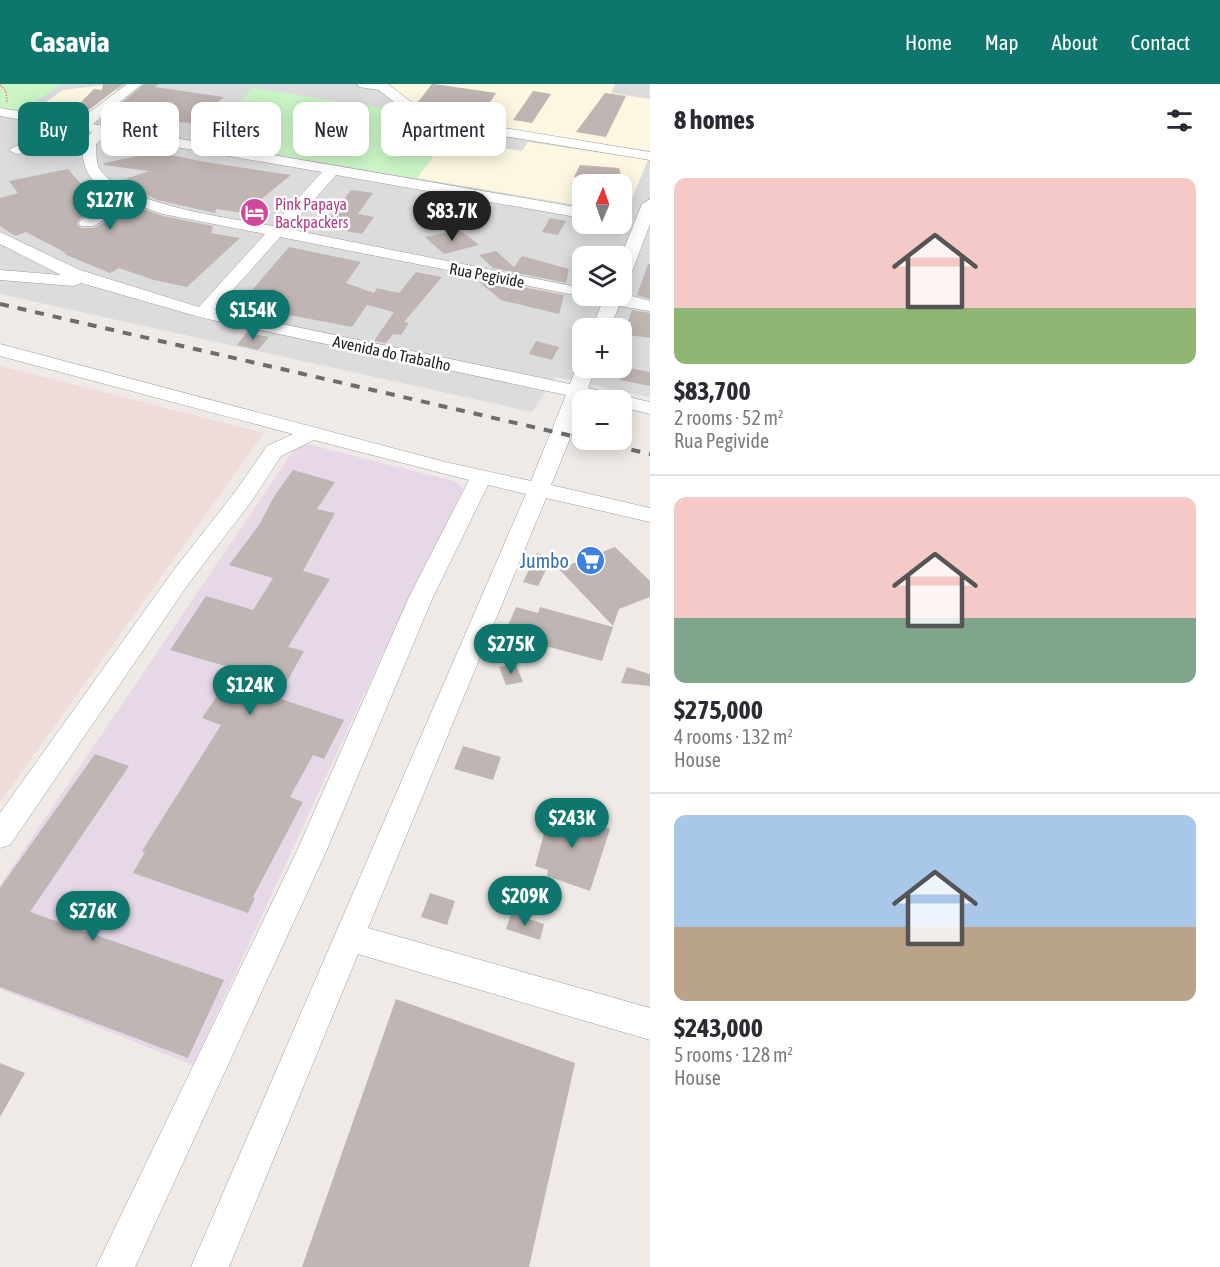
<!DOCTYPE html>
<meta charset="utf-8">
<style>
body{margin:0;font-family:"Asap Condensed",sans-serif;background:#f7f7f7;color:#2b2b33;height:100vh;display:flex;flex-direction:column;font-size:22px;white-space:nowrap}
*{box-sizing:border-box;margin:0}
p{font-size:20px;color:#7c7c81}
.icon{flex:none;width:33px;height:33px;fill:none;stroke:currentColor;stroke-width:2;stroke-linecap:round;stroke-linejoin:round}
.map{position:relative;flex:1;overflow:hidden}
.side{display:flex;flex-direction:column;background:#fff;width:570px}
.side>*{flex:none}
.top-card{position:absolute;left:18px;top:18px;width:542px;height:54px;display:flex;gap:12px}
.needle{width:39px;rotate:2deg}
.buttons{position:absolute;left:572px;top:90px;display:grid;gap:12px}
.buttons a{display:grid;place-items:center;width:60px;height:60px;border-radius:12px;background:#fff;box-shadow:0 3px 15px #0003;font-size:30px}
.price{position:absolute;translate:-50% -51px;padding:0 14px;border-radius:21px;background:#0f766e;color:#fff;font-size:20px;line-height:39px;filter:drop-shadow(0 2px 3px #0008)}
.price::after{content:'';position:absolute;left:50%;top:36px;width:18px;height:14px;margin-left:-9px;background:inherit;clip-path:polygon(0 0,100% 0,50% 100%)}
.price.on{background:#222;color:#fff}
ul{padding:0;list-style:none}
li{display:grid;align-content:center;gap:12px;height:318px;padding:0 24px}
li+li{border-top:2px solid #e1e1e2}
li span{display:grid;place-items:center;height:186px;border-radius:12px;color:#555}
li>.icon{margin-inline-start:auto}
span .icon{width:108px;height:108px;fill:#fffc;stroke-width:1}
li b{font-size:26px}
h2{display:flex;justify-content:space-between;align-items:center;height:72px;padding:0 24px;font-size:26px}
.tag{padding:0 21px;border-radius:12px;background:#fff;box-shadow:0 3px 15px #0003;font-size:21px;line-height:54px}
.tag.on{background:#0f766e;color:#fff}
header{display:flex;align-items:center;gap:36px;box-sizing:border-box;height:84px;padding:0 30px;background:#0f766e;color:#fff}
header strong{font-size:28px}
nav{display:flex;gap:33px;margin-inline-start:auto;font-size:21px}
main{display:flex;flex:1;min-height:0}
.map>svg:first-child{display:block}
.residential{fill:#dddcdc;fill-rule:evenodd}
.industrial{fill:#e7d8e7}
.education{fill:#fcf7e1}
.military{fill:#efdcda}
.park{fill:#ccf5c7}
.building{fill:#bfb5b3}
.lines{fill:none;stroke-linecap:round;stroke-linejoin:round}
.minor-casing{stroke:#9c9c9c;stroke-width:1}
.path{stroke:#ed7883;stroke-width:1.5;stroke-dasharray:1.5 1.5;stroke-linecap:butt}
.minor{fill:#fff;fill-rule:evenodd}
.rail{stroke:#6d6d6d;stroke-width:4;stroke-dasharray:9 9;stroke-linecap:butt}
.labels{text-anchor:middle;stroke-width:5;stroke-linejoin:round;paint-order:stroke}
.far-hotel-label{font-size:16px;fill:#b23c85;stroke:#fff;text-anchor:start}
.far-street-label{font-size:16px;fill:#1f1f1f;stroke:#fff}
.shop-label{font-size:20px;fill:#366cbe;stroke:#fff;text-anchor:end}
</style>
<header>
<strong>Casavia</strong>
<nav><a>Home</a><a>Map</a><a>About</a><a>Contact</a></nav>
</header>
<main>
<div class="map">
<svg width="650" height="1183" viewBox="0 0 650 1183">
<rect width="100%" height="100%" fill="#efeae6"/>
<!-- residential -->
<path class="residential" d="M0,0H650V313L555,293L532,328L0,210ZM582,100H621V140H582ZM582,172H621V212H582ZM582,244H621V284H582Z"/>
<!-- industrial -->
<path class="industrial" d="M299,358L454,397L463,405L377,582L193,981L0,905V801Z"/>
<!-- education -->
<g class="education">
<path d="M113,0L117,7L79,35L33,27L63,6Z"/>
<path d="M391,0H615L611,9L650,15V67L479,41L416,25L387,5Z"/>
<path d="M445,55L522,67L528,58L648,76L626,129L621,128V100H582V122L417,94Z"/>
</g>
<!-- military -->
<path class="military" d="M0,282L264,349L0,718Z"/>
<!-- park -->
<g class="park">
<path d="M0,0H59L60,1L19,29L0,25Z"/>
<path d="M254,4L402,27L456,42L417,94L194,57Z"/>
</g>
<!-- building -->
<g class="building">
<path d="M103,0H123L77,35L66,33L94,5L102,6Z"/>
<path d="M144,0H159L155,3L224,13L208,26L222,28L209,41L130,33L118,41L99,38Z"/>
<path d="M432,0H434L496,9L483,29L417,19Z"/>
<path d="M533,7L551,10L532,39L513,36Z"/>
<path d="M605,9L626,12L606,53L576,48Z"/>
<path d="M51,43L80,48L72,54L55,56L38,52Z"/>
<path d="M158,68L205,78L291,91L244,129L216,125L215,129L157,116L120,97L149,87L104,81V79Z"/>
<path d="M580,81L619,84L623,100H571L580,95L574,93Z"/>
<path d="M68,85L81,100L106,120L79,135L77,140L81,144H94L134,122L163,132L213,142L211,149L240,154L187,203L154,196L119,184L110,189L64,170L66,169L26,148L15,152L0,142V114L18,109L9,97Z"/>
<path d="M351,106L373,109L358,130L374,133L362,150L323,143Z"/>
<path d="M550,134L566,137L558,151L542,148Z"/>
<path d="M460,146L479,161L444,170L425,153Z"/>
<path d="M289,163L361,178L346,199L374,209L377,204L399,209L416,188L442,193L404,238L409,239L401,251L393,250L386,259L374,257L394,228L367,221L352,243L284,230L286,228L242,218Z"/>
<path d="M496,167L514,183L522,172L569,185L566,199L493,184L479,171Z"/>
<path d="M648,180H650V215L637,211Z"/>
<path d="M479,198L518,206L512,201L564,211L559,230L501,216Z"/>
<path d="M632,226L650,229V254L628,251L631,238L628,237Z"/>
<path d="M247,248L254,250L269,253L258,266L237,261Z"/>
<path d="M536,257L559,263L552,276L529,270Z"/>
<path d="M624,283L650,288V302L620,296Z"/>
<path d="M293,386L335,398L317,425L335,429L303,487L330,495L288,563L304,567L278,614L344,636L324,675L313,671L290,713L303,718L253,813L255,814L248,829L133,789L145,768L142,767L221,641L202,634L235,585L170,566L206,512L253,526L273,494L229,481L259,441L275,411Z"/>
<path d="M615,463L650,497V513L619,525L613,542L559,485Z"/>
<path d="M537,469L552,474L538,502L523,498Z"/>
<path d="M516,523L538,529L540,523L613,543L602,577L504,551Z"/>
<path d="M516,581L523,598L506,601L499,583Z"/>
<path d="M627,583L650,590V602L621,599Z"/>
<path d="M463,662L501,673L493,696L454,685Z"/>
<path d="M95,670L129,682L30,828L224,896L188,974L0,903V804Z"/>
<path d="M551,725L610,745L590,807L547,792L548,786L535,782Z"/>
<path d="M430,809L455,817L447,841L421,833Z"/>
<path d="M511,829L544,840L540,856L506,845Z"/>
<path d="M396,915L575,979L529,1183H302Z"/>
<path d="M0,979L25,989L0,1033Z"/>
</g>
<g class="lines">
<defs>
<g id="minor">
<path d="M127,0H142L93,40L582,124V134L336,91L288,145L582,204V212H621V209L650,217V227L619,222L610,244H592L602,219L585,213L280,153L215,226L570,300L576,284L582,279V284H596L588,304L650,318V330L621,323V316H582L571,352L551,401L650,424V438L546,414L368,844L650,924V956L358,870L229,1183H191L526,410L488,401L433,513L325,770L135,1183H96L296,769L409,513L469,396L314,356L281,372L251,418L189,499L10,761L0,764V729L173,487L235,408L267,362L293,350L0,272V260L445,378L531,397L566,311L203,234L81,199L74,202L0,196V186L61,191L0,160V148L80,186L199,223L265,150L163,130L134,120L93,142H81L79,139L81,136L121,114C96,103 83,93 82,64L16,70L9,66L16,62L85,55L92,48L0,32V24L78,37ZM106,51L322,88L273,142C230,134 129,122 101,87C95,80 97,69 96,60Z"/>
<path d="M357,0H388L414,20L462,37L650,68V76L454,44L404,26L379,6L359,3Z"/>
<path d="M650,115V140L630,193L621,198V172L642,120Z"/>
</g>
</defs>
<!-- minor casing -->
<use href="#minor" class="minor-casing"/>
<!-- path -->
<path class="path" d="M0,1L6,7L7,18"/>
<!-- minor -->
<use href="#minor" class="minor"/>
<!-- rail -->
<path class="rail" d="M0,220L650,370"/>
</g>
<!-- icons -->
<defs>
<symbol id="hotel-disc" viewBox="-11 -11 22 22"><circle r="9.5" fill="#d1479c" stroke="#fff"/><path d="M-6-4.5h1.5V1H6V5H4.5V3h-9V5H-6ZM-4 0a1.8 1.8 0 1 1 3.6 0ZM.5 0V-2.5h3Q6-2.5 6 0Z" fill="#fff"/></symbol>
<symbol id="supermarket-disc" viewBox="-11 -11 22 22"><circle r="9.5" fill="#3f7fe0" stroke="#fff"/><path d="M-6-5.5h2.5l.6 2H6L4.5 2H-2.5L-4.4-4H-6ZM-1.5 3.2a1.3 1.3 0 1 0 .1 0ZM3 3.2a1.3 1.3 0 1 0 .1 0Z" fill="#fff"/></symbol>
</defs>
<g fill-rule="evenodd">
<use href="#hotel-disc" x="238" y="112" width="33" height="33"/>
<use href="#supermarket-disc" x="574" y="460" width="33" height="33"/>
</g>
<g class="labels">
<!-- far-hotel labels -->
<g class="far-hotel-label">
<text x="275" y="126">Pink Papaya<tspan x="275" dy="18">Backpackers</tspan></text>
</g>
<!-- far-street labels -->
<g class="far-street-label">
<text transform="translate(487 191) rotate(11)" y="6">Rua Pegivide</text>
<text transform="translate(392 269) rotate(12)" y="6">Avenida do Trabalho</text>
</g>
<!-- shop labels -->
<g class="shop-label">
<text x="569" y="484">Jumbo</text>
</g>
</g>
</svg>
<div class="buttons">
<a><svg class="needle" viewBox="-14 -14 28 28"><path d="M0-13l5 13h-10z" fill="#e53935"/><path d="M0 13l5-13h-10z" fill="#7c7c81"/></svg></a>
<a><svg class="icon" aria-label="layers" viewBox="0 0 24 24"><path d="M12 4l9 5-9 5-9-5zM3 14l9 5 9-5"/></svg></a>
<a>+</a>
<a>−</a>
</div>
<b class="price" style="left:110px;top:147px">$127K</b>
<b class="price on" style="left:452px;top:158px">$83.7K</b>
<b class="price" style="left:253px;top:257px">$154K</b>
<b class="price" style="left:511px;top:591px">$275K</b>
<b class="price" style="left:250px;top:632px">$124K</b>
<b class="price" style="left:572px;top:765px">$243K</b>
<b class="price" style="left:525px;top:843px">$209K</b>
<b class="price" style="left:93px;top:858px">$276K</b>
<div class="top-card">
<a class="tag on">Buy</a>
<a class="tag">Rent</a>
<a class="tag">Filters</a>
<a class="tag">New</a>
<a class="tag">Apartment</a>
</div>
</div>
<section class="side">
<h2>8 homes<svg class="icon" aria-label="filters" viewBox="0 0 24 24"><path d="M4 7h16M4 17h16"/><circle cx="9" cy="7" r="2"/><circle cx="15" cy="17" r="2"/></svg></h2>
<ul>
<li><span style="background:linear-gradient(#f6c9c9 70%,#8fb573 0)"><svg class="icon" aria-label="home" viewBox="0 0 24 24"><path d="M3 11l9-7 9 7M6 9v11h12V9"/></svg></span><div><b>$83,700</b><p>2 rooms · 52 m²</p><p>Rua Pegivide</p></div></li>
<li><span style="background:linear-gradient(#f6c9c9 65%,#7fa58c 0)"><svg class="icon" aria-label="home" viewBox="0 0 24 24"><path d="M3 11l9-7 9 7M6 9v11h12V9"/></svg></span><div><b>$275,000</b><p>4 rooms · 132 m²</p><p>House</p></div></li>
<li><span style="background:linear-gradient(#a9c7e8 60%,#b9a48a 0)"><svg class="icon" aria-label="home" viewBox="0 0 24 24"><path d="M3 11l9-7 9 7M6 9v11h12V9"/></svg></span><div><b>$243,000</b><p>5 rooms · 128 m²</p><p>House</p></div></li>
</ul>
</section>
</main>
